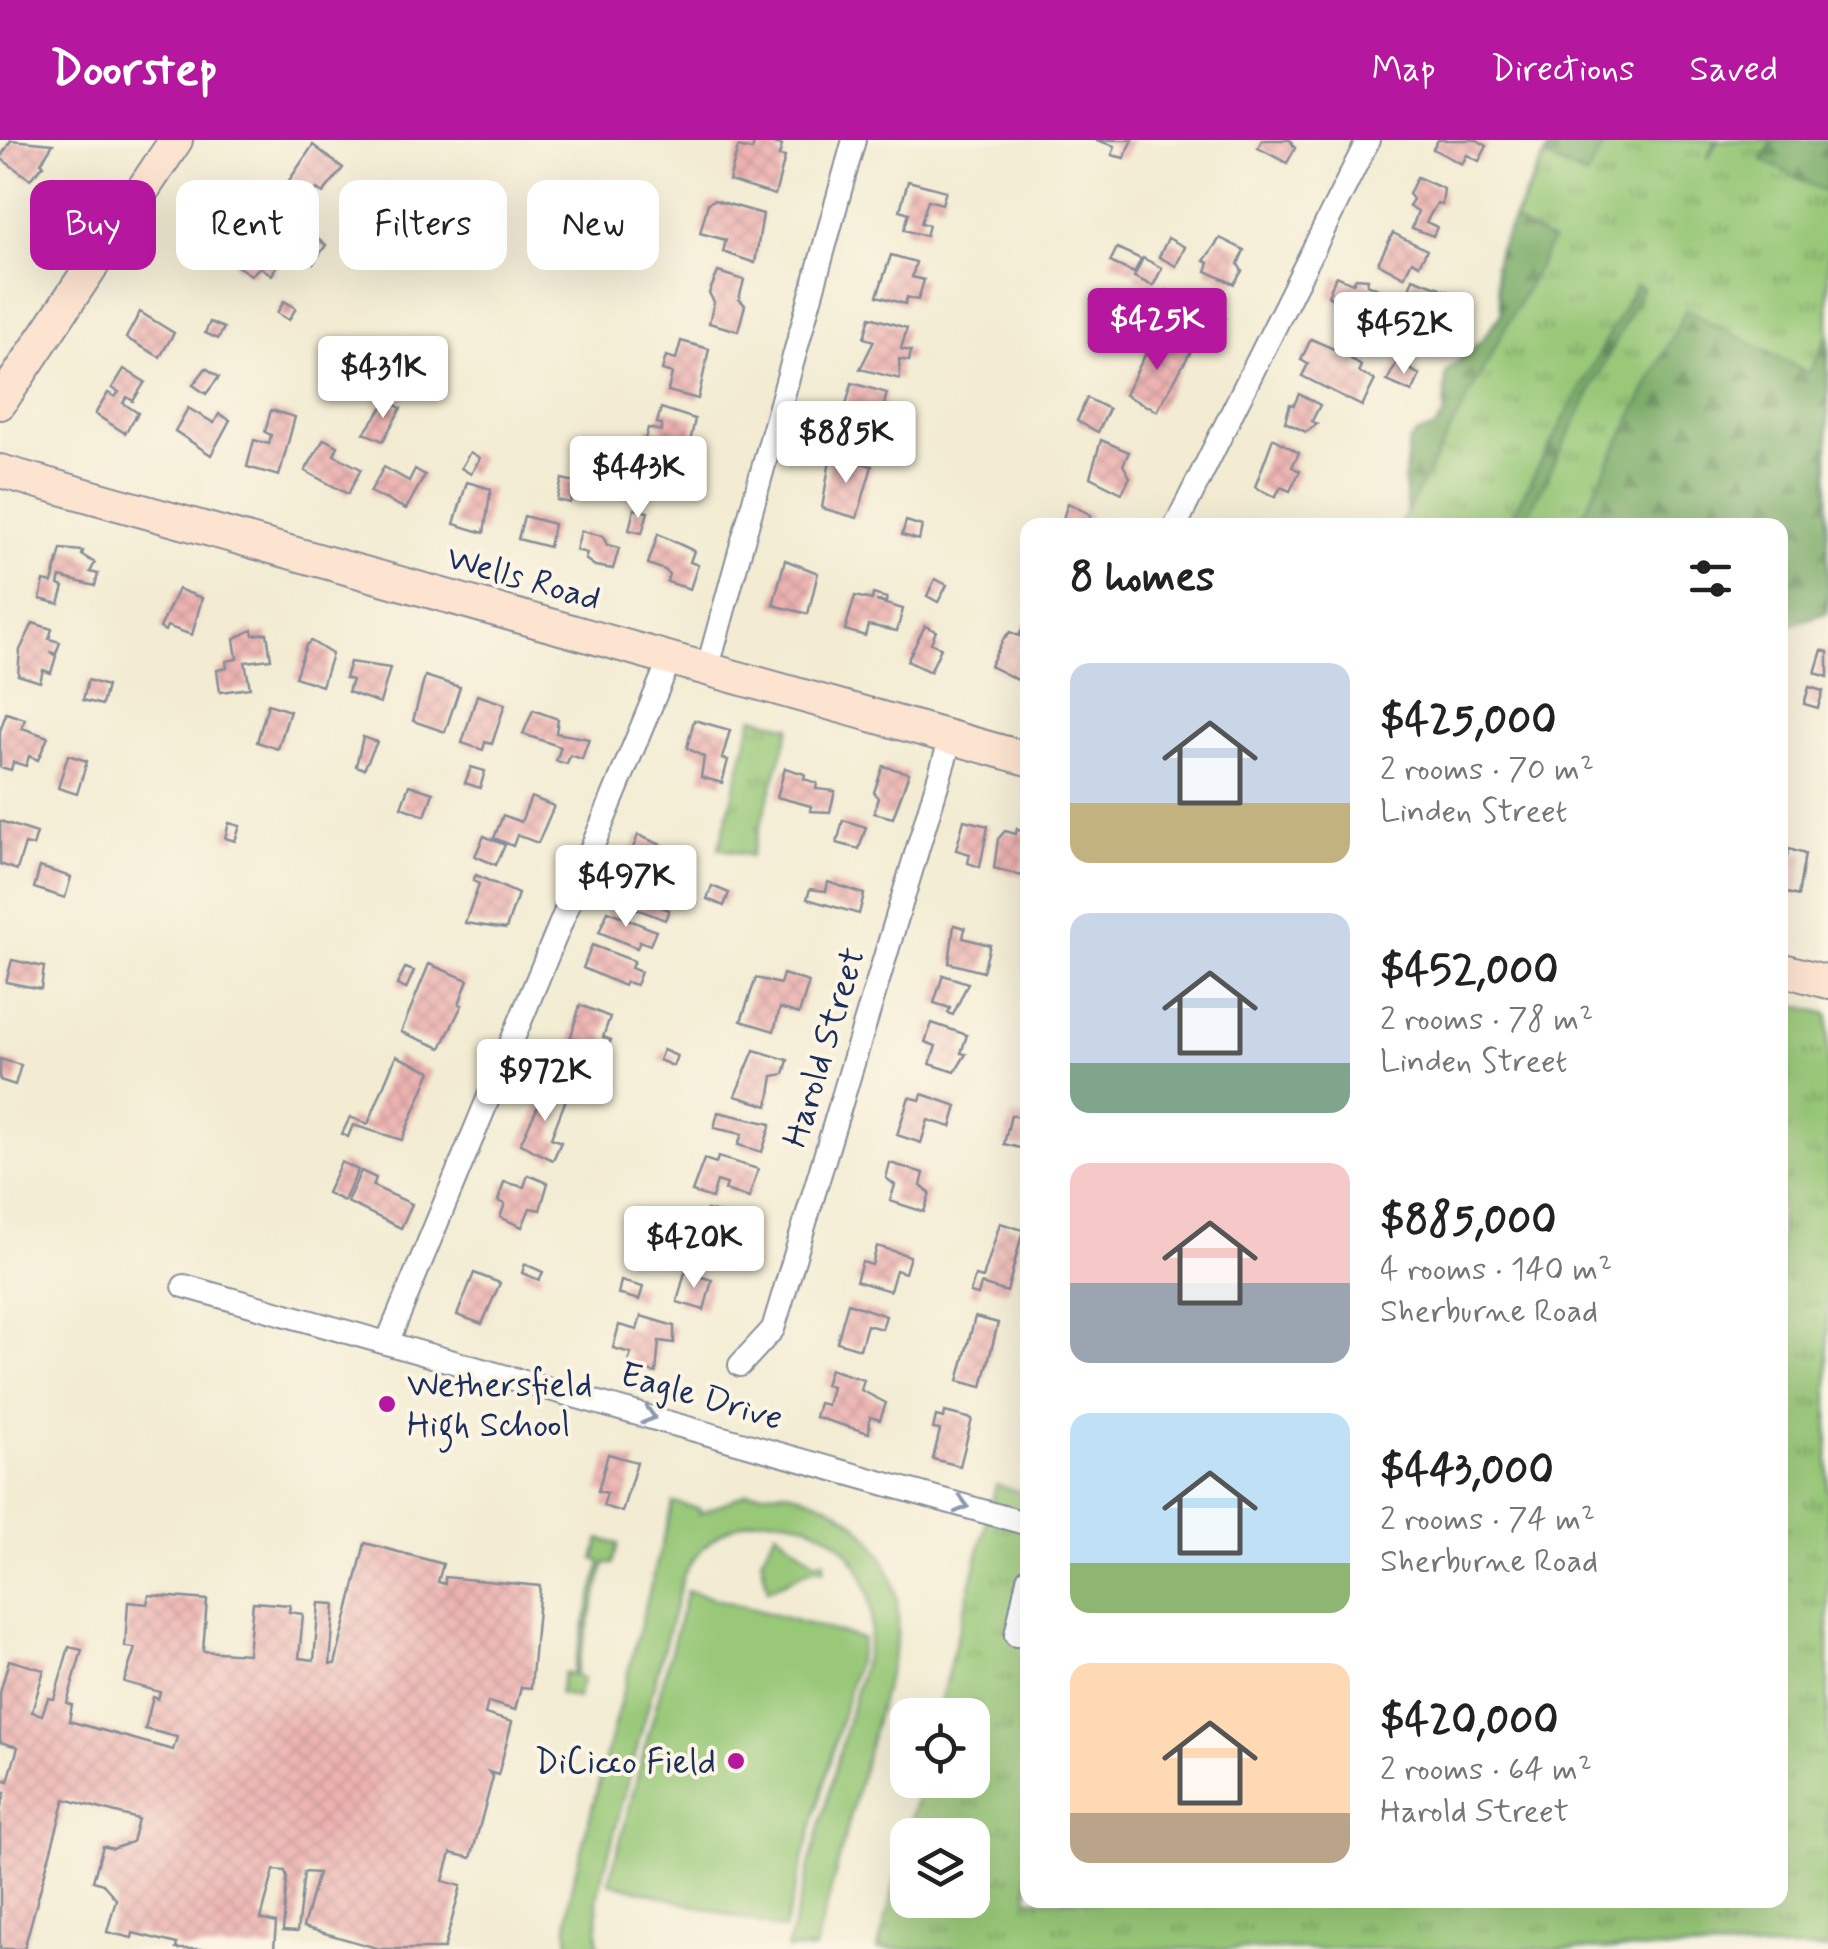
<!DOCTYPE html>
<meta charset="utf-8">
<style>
body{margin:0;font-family:Mynerve,sans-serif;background:#f2f2f2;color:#222;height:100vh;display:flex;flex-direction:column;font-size:38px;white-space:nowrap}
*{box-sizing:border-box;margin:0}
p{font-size:32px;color:#767676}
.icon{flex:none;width:55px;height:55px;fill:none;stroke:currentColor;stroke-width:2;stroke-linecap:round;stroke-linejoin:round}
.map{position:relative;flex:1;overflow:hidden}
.side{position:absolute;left:1020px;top:378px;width:768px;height:1390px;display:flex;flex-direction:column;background:#fff;border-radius:20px;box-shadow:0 10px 40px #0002}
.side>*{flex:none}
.hud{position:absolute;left:30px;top:40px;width:840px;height:90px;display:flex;gap:20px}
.buttons{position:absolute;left:890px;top:1558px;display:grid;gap:20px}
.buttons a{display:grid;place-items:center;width:100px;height:100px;border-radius:20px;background:#fff;box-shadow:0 10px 40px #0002;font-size:50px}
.price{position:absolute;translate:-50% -85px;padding:0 22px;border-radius:10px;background:#fff;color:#222;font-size:32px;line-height:65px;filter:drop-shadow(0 2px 5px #0008)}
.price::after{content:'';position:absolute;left:50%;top:60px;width:30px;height:22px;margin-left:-15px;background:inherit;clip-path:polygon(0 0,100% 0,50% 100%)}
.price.current{background:#b5179e;color:#fff}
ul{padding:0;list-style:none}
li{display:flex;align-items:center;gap:30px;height:250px;padding:0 50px}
li span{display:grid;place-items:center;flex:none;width:280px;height:200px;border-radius:20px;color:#555}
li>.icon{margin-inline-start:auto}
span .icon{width:120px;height:120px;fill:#fffc;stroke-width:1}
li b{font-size:42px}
h2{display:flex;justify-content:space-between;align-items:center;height:120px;padding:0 50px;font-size:42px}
.chip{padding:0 35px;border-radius:20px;background:#fff;box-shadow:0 10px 40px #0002;font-size:35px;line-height:90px}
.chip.current{background:#b5179e;color:#fff}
header{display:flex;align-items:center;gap:60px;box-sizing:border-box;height:140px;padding:0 50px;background:#b5179e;color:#fff}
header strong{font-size:48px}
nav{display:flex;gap:55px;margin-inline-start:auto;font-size:35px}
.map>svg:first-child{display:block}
.forest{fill:url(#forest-firs);stroke:#4a6e63;stroke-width:2.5}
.park{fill:url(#park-tufts);stroke:#5a7c6b;stroke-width:2.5;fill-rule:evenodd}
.pitch{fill:#98c878;stroke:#5a7c6b;stroke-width:2.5}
.building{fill:url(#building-cross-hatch)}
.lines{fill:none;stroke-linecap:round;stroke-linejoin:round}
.street-casing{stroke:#878e98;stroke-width:26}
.secondary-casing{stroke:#878e98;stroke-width:36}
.street{stroke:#fff;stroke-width:22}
.secondary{stroke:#fde4d0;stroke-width:32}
.oneway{stroke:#8d97ae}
.poi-dot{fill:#b5179e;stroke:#fcf5e5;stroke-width:4}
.labels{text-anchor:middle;stroke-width:8;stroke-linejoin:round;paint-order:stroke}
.street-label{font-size:35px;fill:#1b2f5e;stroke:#fcf5e5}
.poi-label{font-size:35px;fill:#1b2f5e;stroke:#fcf5e5;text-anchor:start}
</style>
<header>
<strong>Doorstep</strong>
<nav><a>Map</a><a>Directions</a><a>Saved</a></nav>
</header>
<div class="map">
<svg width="1828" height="1809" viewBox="0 0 1828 1809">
<defs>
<pattern id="forest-firs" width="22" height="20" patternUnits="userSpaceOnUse" patternTransform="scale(2.5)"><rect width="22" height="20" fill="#7aac68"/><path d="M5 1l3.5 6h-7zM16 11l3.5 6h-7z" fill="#638c59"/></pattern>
<pattern id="park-tufts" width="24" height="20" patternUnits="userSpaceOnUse" patternTransform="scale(2.5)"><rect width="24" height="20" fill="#98c878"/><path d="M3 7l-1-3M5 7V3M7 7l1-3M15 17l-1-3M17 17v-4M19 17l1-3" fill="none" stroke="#7ba366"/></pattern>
<pattern id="building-cross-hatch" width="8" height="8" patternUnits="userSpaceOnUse" patternTransform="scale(2.5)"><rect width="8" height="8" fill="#edb3b1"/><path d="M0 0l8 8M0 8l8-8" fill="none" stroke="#cb9a9b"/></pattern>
</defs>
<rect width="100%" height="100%" fill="#fcf5e5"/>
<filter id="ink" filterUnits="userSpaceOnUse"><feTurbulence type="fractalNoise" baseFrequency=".01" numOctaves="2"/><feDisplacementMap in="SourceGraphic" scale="20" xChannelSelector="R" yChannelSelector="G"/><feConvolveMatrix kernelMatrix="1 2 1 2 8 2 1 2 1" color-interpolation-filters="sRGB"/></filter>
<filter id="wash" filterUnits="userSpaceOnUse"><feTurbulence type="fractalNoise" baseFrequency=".0048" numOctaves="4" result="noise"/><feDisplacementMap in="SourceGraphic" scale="40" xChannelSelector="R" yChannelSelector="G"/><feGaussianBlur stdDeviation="2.25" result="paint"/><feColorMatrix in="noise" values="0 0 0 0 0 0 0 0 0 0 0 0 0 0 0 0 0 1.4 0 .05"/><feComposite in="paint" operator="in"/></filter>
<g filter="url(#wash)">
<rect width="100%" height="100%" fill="#f3ecd3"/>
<!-- forest -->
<path class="forest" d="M1552,0H1697L1719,18L1756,0H1828V472L1780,488V385H1408L1404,342L1409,302L1417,294L1435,288L1444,275L1446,232L1482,200L1501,174L1495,126L1499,109Z"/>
<!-- park -->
<g class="park">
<path d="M1606,0H1715L1707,20L1718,0H1772L1762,20L1828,54V194L1809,233L1686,170L1577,385H1523L1642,149L1636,145L1507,385H1400L1552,101L1514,81L1545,17L1586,37Z"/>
<path d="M753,577L790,587L751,716L719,708Z"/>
<path d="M1780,861L1828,874V1809H878L921,1640H972V1575H937L996,1345L1027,1354L1028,1760H1780ZM908,1695H972V1760H908Z"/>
</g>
<!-- pitch -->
<g class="pitch">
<path d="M787,1351C864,1367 911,1430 895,1509L815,1809H787L869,1502C891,1383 740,1329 683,1436L597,1758L598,1809H570L567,1787L571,1748L673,1362L700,1369L699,1374L747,1353Z"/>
<path d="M776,1391L815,1422L825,1421L824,1430L814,1428L768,1450L761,1419Z"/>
<path d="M600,1399L618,1404L613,1424L605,1423L575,1535L583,1538L577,1558L559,1553L564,1533L572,1534L601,1422L594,1419Z"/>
<path d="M687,1451L863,1499L784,1790L609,1742Z"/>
</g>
<g id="blocks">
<!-- building -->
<g class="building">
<path d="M11,0L53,4L41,23L44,25L30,39L0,18Z"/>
<path d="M755,0L782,5L779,16L785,17L775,55L729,41L738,7L752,10Z"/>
<path d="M1096,0H1133L1124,18L1112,15L1115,6Z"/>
<path d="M1262,0H1290L1295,8L1287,23L1258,8Z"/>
<path d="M1438,0H1477L1487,6L1479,21L1467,15L1462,24L1433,9Z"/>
<path d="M313,5L343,28L323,53L317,49L302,77L276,60Z"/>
<path d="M1417,37L1444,49L1442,65L1437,63L1426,82L1437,87L1433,96L1412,88L1418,71L1409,66L1413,59L1409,54Z"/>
<path d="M908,41L946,51L942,64L928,60L921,83L929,85L926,96L904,90L909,73L900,70Z"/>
<path d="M714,60L763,74L755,123L723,112L726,100L700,93L708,63Z"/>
<path d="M258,84L287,103L272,135L260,127L251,135L234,124L244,100Z"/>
<path d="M309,93L326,105L313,124L296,113Z"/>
<path d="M1393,93L1427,110L1419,125L1412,121L1404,137L1378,123Z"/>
<path d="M1168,98L1185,107L1176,126L1159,117Z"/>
<path d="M1220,98L1244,110L1238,124L1242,131L1234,144L1206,131L1209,123L1204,121Z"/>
<path d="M1117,108L1141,119L1134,133L1110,122Z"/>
<path d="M891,115L916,122L912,137L924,140L918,160L907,157L905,164L877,156Z"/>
<path d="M1143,118L1162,128L1153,146L1134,137Z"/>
<path d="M718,132L744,140L739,159L745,165L738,191L709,183L714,162L709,153Z"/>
<path d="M1336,136L1353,143L1356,138L1368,139L1367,144L1378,149L1372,162L1360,157L1355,169L1332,159L1328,156Z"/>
<path d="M1413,138L1440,148L1434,167L1406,158Z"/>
<path d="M1444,150L1454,154L1448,170L1438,166Z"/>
<path d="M1167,151L1176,160L1179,153L1219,172L1225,178L1215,198L1164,172L1158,183L1147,178L1159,152L1166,155Z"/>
<path d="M284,161L296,168L289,180L277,173Z"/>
<path d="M140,172L174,193L160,217L126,198Z"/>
<path d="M870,177L907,188L901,209L911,211L909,221L899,219L900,239L860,229L874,201L864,198Z"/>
<path d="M210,182L224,188L218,199L205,193Z"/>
<path d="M1155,195L1191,211L1157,271L1125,255Z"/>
<path d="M1311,199L1341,212L1361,226L1358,232L1375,240L1362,266L1302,236L1308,224L1301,220Z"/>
<path d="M681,201L709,209L698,259L668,251L672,233L662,230L666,216L676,219Z"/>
<path d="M1397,222L1420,235L1412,252L1387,241Z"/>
<path d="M206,228L219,237L206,254L193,245Z"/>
<path d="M124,229L145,242L133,261L127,257L123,263L138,273L125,293L95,274L108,253L115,257L119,252L112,248Z"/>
<path d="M852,243L887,253L874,304L838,294Z"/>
<path d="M1299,254L1320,265L1312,281L1317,284L1306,292L1285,282L1290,264L1294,265Z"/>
<path d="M1087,258L1109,269L1098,292L1077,281Z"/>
<path d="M387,261L401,268L383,301L364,293Z"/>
<path d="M188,268L214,283L219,274L230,280L211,315L175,291Z"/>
<path d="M661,268L695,279L684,330L653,320L655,314L642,310L648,288L661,291L662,284L657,283Z"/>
<path d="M271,270L295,277L279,336L247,327L254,300L269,304L271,295L265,292Z"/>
<path d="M1273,298L1299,313L1292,327L1300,331L1290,351L1281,347L1275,357L1255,347Z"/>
<path d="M324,299L338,306L334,315L361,329L348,354L305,331Z"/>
<path d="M1101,300L1129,312L1123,325L1130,337L1122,353L1090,337Z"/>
<path d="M470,312L480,318L471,334L461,328Z"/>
<path d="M831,314L872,326L857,378L822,368Z"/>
<path d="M384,327L409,341L415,329L425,335L406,369L370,352Z"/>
<path d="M562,339L574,342L570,363L557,360Z"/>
<path d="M467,342L491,349L484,393L454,384Z"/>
<path d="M1068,363L1091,375L1086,385H1061Z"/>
<path d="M634,369L648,372L642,393L629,390Z"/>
<path d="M524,376L554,384L549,407L518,399Z"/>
<path d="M906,381L922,386L919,400L902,395Z"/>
<path d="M581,391L603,396L607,405L619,408L613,429L595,426L585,419L587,413L576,410Z"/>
<path d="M658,394L694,411L690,422L698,425L690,449L667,442L669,434L665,430L648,424Z"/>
<path d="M61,409L83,411L82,415L95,423L90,432L98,434L95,446L60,437L58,445L64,447L59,464L40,459L44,441L52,443Z"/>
<path d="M785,420L818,433L808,474L773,465Z"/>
<path d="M935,439L947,445L938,462L927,456Z"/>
<path d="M178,449L202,458L192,495L167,486L165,491L160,488Z"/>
<path d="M873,454L887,458L886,462L876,461L903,469L897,491L868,485L865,496L845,490L855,456L872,460Z"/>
<path d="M1028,477V531L1022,542L990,526L1004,498L1010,492L1019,496Z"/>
<path d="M33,483L52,489L49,499L60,502L56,514L50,512L56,516L51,533L43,530L40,542L18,535L20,510Z"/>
<path d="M925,486L936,491L931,503L941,508L930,532L907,521Z"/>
<path d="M252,490L253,495L267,493L271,519L245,522L250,548L220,552L217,530L227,528L226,521L237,519L234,499Z"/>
<path d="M311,501L332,514L322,546L295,537L306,505Z"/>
<path d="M1822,510L1828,512V537L1815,533Z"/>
<path d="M350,522L390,528L380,563L348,552L352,540L345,538Z"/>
<path d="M425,536L460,547L445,592L413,581Z"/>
<path d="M88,540L107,546L102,565L83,560Z"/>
<path d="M1809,547L1823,551L1818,568L1804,564Z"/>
<path d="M477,555L505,564L492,604L485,602L483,610L462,603Z"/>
<path d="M268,564L290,571L278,609L257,602Z"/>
<path d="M533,570L558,579L556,593L589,599L582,619L570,615L567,624L556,621L561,607L523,594Z"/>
<path d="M6,573L25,579L22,588L48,597L38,620L29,616L26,626L13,622L11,630L0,627V591Z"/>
<path d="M694,580L730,590L722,619L728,620L722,643L701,637L704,617L687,608Z"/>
<path d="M363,597L377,602L364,629L356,626Z"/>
<path d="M68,615L87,621L77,654L58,648Z"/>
<path d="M883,626L909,633L893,678L874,673L878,658L874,652Z"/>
<path d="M471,627L485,631L480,648L465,643Z"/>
<path d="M785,628L805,634L804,639L817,643L816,649L835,651L830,672L810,671L811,666L777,657Z"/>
<path d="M409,645L433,653L425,676L401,667Z"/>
<path d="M531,657L554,666L538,703L517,695L513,706L494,698L503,675L521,682Z"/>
<path d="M843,680L866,687L859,709L837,703Z"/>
<path d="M964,680L988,686L980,727L968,723L970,714L956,710Z"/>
<path d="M0,681L37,693L33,706L25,704L17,730L0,724Z"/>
<path d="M229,683L240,686L235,701L225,698Z"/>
<path d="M1017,689L1028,696L1022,736L994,728L998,699L1005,691L1016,694Z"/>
<path d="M638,695L691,718L685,732L668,735L629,719Z"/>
<path d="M484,696L505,705L496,725L475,716Z"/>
<path d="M1789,709L1805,714L1798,756L1780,751V718L1786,720Z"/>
<path d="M40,727L71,737L65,758L34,748Z"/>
<path d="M476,735L518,754L506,789L465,783L479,744L473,741Z"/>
<path d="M629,738L660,751L655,764L669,770L665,780L619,762Z"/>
<path d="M828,742L864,754L859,774L807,759L810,749L826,751Z"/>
<path d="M712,746L729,753L724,766L707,759Z"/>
<path d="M608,771L656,791L650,805L640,801L637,808L599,792Z"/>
<path d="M954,785L965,788L963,798L990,805L983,832L949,823Z"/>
<path d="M592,805L634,821L631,828L641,832L636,845L626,842L624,846L583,828Z"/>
<path d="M12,820L44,827L41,849L6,842Z"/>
<path d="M429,824L468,840L459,864L462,865L441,908L401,892Z"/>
<path d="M405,828L414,831L406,849L397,845Z"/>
<path d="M783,834L809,842L799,874L780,868L774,891L741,881L756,838L780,844Z"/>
<path d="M943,835L968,843L953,875L948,873L950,868L934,863Z"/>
<path d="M580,865L610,877L603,897L611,900L605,913L570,900Z"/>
<path d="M932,883L967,895L961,913L966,914L955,932L930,924L936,906L925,902Z"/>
<path d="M663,910L677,916L673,926L659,920Z"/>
<path d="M754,910L788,920L784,934L773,936L768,966L735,956Z"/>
<path d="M396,916L431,931L402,1000L353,985L348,997L342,994L350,977L368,984Z"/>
<path d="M0,919L21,925L15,945L0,940Z"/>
<path d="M548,945L568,954L551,998L561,1002L553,1020L520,1004Z"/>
<path d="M922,954L957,966L951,987L928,980L921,1003L897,995L909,957L920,960Z"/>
<path d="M718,972L771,984L762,1012L738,1005L742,994L714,988Z"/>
<path d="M1011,975L1028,979L1024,1009L1004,1004Z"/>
<path d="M718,1017L758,1029L749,1058L725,1050L727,1044L717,1041L712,1058L692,1052L704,1019L716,1023Z"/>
<path d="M341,1022L358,1030L344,1061L327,1053Z"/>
<path d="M890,1023L924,1033L921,1046L930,1053L924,1072L890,1061L895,1045L886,1038Z"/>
<path d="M361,1031L376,1038L373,1046L412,1064L401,1088L347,1062Z"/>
<path d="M528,1035L548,1043L540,1070L530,1068L522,1087L500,1077L505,1064L498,1061L504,1042L524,1047Z"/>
<path d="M707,1070L741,1079L737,1094L726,1095L717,1123L689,1111L691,1103L696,1104Z"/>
<path d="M1000,1083L1023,1090L1007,1152L981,1144L978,1155L970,1153L975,1136L983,1138Z"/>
<path d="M877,1106L910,1116L905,1133L896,1130L890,1151L856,1141L862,1122L872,1125Z"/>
<path d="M525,1124L543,1132L539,1140L522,1133Z"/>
<path d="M685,1132L712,1140L704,1170L677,1162Z"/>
<path d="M474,1133L500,1143L482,1184L457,1175Z"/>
<path d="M621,1141L643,1147L639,1160L618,1154Z"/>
<path d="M848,1163L886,1176L882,1189L867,1185L860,1209L837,1202Z"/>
<path d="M641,1176L674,1186V1203L659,1201L656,1233L627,1226L631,1213L613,1208L619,1185L637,1190Z"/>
<path d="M975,1177L998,1183L982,1247L958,1241Z"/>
<path d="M830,1229L864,1240L861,1250L886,1263L880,1280L870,1277L869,1293L815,1277L819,1263L827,1265L832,1247L825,1245Z"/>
<path d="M945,1272L972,1279L960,1326L933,1319L940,1290L933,1289L936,1276L944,1278Z"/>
<path d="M608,1314L637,1322L622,1372L603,1366L607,1353L598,1351Z"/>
<path d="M365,1403L443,1424L438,1442L445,1444V1437L540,1446L531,1548L521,1547L515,1570L488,1562L485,1574L512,1582L498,1635L489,1632L493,1637L471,1718L451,1713L443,1741L461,1746L444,1809H380L303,1787L318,1733L304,1732L297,1792L283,1791L287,1737L285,1731L274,1730L261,1779L276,1783L274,1809H176L177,1804L133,1793L132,1798L107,1792L116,1759L103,1744L93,1741L103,1706L113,1709L132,1702L138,1679L65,1659L24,1809H0V1671L5,1653L0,1652V1639L8,1641L18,1607L0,1602V1553L9,1520L44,1530L32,1572L42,1575L48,1558L54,1559L69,1507L82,1510L67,1563L72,1565L69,1581L173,1610L177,1597L145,1589L153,1557L158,1559L160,1552L124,1542L135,1508L125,1507L128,1462L147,1464L149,1455L207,1460L203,1511L248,1514L253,1462L290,1465L289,1472L303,1474L299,1518L314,1520L319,1463L335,1464L330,1524H335Z"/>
</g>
</g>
</g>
<g filter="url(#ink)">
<use href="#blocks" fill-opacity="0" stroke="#878e98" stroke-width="2.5"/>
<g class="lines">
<defs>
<g id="street">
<path d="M1176,385L1368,0"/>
<path d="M707,530L854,0"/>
<path d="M184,1146L1028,1384"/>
<path d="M387,1203L670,519"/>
<path d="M740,1225L773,1189L951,598"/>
<path d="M1016,1495L1028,1439"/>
</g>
<g id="secondary">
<path d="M0,263L176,0"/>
<path d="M0,331L1028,619"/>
<path d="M1780,829L1828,842"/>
</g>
</defs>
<!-- street casing -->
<use href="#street" class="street-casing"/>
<!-- secondary casing -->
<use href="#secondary" class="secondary-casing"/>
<!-- street -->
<use href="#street" class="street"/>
<!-- secondary -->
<use href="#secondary" class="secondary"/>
</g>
<!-- one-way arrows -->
<defs><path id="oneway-chevron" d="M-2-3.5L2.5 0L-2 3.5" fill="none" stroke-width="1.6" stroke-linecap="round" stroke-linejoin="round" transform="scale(2.5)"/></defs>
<g class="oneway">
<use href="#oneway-chevron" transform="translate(649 1276) rotate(16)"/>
<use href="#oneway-chevron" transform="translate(962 1365) rotate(16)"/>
</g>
</g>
<!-- markers -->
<g class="poi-dot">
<circle cx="387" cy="1264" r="10"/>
<circle cx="736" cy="1621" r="10"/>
</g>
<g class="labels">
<!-- street labels -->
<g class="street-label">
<text transform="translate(524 437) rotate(16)" y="12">Wells Road</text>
<text transform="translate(823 907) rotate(-73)" y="12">Harold Street</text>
<text transform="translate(702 1255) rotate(16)" y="12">Eagle Drive</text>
</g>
<!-- poi labels -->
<g class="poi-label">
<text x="407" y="1256">Wethersfield<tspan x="407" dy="40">High School</tspan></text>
<text x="716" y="1633" text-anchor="end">DiCicco Field</text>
</g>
</g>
</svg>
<div class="buttons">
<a><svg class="icon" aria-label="locate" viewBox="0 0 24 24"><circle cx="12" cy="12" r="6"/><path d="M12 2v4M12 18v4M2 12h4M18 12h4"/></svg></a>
<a><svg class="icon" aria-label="layers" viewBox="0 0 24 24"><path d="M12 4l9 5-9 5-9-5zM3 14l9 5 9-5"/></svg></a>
</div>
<b class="price current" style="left:1157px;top:233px">$425K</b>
<b class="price" style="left:1404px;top:237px">$452K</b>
<b class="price" style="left:383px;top:281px">$431K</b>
<b class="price" style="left:846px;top:346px">$885K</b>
<b class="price" style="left:638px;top:381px">$443K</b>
<b class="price" style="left:626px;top:790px">$497K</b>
<b class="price" style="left:545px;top:984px">$972K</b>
<b class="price" style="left:694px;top:1151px">$420K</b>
<div class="hud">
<a class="chip current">Buy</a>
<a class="chip">Rent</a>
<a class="chip">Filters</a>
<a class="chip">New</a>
</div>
<section class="side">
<h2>8 homes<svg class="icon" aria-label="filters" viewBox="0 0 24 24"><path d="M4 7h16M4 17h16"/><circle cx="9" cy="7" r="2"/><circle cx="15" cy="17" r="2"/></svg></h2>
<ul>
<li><span style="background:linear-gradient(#c9d6e8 70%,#c2b280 0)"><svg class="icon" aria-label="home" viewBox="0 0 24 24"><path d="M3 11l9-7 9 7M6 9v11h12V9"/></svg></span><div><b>$425,000</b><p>2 rooms · 70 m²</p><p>Linden Street</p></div></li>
<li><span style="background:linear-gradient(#c9d6e8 75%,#7fa58c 0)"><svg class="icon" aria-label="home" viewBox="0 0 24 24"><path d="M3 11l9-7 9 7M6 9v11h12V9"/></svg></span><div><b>$452,000</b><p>2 rooms · 78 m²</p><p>Linden Street</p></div></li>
<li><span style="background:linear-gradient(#f6c9c9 60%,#9aa5b1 0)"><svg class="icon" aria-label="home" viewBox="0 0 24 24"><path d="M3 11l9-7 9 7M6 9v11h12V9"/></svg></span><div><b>$885,000</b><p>4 rooms · 140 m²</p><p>Sherburne Road</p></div></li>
<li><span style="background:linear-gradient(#bfe0f5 75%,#8fb573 0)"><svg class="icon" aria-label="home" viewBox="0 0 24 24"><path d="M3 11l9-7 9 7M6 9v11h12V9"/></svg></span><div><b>$443,000</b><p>2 rooms · 74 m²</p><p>Sherburne Road</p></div></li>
<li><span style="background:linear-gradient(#ffd9b3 75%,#b9a48a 0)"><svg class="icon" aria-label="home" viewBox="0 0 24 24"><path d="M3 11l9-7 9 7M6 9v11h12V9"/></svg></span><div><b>$420,000</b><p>2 rooms · 64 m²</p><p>Harold Street</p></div></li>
</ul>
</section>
</div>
